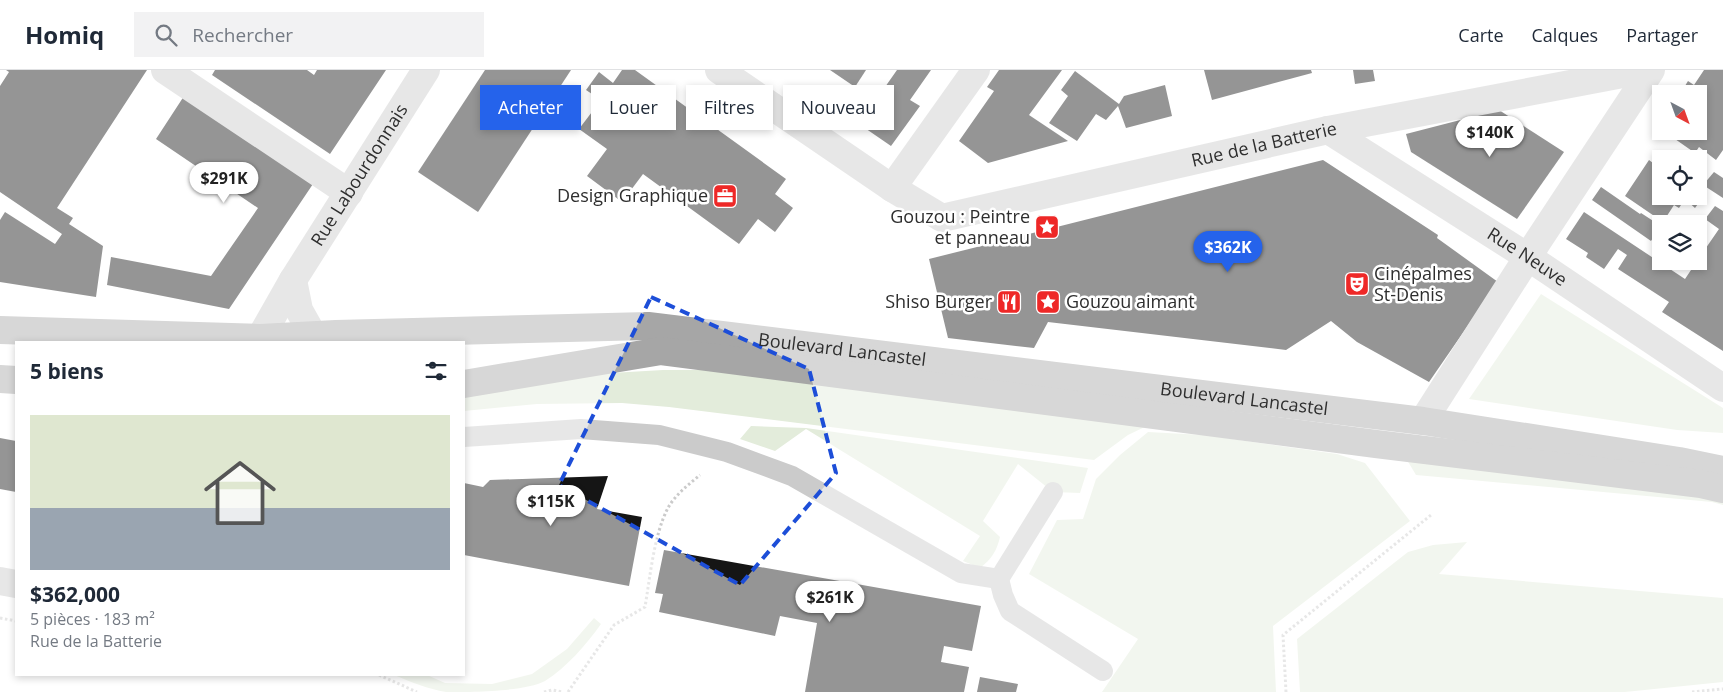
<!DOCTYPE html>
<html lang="fr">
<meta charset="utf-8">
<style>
body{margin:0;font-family:"Open Sans",sans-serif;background:#f2f2f3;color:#1f2937;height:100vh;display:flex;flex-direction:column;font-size:19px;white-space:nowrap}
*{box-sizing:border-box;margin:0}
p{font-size:16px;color:#747a83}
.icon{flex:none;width:28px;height:28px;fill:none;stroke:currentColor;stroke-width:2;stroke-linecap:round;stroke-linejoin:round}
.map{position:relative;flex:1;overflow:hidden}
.side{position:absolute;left:15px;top:271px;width:450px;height:335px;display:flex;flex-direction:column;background:#fff;border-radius:0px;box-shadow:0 2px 8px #0003}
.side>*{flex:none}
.top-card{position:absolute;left:480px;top:15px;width:475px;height:45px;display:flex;gap:10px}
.needle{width:32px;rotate:139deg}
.fabs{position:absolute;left:1652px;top:15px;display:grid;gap:10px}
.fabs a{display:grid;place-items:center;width:55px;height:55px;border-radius:0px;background:#fff;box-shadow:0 2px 8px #0003;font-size:25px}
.price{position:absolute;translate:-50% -42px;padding:0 11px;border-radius:18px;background:#fff;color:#222;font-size:16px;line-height:32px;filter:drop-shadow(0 1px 2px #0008)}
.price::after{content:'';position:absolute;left:50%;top:30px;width:15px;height:11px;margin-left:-8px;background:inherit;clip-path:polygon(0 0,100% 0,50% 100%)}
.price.active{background:#2563eb;color:#fff}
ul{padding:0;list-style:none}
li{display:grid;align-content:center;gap:10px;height:265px;padding:0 15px}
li+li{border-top:1px solid #e0e1e3}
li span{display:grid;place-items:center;height:155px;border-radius:0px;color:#555}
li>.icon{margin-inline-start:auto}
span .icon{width:90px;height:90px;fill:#fffc;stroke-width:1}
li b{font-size:21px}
h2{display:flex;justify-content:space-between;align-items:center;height:60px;padding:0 15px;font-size:21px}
.chip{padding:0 18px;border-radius:0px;background:#fff;box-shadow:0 2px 8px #0003;font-size:18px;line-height:45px}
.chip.active{background:#2563eb;color:#fff}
header{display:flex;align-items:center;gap:30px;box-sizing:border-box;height:70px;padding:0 25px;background:#fff;border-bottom:1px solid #e0e1e3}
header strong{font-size:24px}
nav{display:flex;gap:28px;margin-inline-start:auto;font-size:18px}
.search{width:350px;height:45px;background:#f2f2f3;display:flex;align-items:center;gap:12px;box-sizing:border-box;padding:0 18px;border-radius:0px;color:#747a83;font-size:19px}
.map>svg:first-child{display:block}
.green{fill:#e3ecdb}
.building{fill:#151515}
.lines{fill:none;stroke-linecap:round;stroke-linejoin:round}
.path{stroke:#cbcbcb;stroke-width:3;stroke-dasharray:2.5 2.5;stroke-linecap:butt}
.service{stroke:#cbcbcb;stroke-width:20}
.minor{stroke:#cbcbcb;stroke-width:28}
.tertiary{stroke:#cbcbcb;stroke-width:28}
.primary{stroke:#a6a6a6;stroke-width:28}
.marked{fill:none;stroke:#1d4ed8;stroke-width:4;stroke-dasharray:10 6;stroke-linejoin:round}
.labels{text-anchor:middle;stroke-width:5;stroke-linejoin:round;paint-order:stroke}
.street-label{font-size:18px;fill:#2e2e2e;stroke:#fff}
.poi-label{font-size:18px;fill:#2e2e2e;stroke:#fff;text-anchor:end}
</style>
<header>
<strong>Homiq</strong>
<div class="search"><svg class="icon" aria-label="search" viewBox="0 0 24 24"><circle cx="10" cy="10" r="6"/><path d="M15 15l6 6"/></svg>Rechercher</div>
<nav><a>Carte</a><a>Calques</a><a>Partager</a></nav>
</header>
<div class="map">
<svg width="1723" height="622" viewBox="0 0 1723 622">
<rect width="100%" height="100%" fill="#fff"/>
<!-- green -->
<g class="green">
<path d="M1541,224L1723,338V363L1677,360L1469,329Z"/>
<path d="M663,300H728L1153,353L1128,365L1094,390L669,337L622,333L537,334L464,341V324L559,306Z"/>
<path d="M751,356L806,358L1088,398L1080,423L1053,422L1018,394L983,451L1000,467C997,480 992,489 980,498L963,491L980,466L806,359L775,381L740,369Z"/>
<path d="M1148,362L1204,365L1337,384L1365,393L1410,451L1273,556L1276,622H1102L1138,569L1029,504L1057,450L1083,449L1096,409L1120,385Z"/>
<path d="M1404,385L1723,428V435L1712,432L1416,405Z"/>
<path d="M1467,472L1439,504L1723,528V612L1625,622H1300L1297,569L1408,482L1433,475Z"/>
<path d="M594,548L601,554C586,575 567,597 545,611C525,622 468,622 446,622C428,619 411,612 394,605H427L445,613L492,614L532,604L567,579Z"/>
</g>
<!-- building -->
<g class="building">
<path d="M6,0H147L57,138L73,148L69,154L103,176L96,227L0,212V150L5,142L55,174L62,164L0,122V16L9,2Z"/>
<path d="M215,0H307L314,5L317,0H386L330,84L212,5Z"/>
<path d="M485,0H571L478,142L418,102Z"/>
<path d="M622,0H635L786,109L775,124L793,138L775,162L758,149L739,174L643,104L622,132L587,106L607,79L579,59L601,30L586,20L599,2L613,13Z"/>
<path d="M830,0H866L855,17Z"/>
<path d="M897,0H931L910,30L920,36L891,76L859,54Z"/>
<path d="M999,0H1062L1029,45L1068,71L988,93L959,71L994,21L987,17Z"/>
<path d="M1204,0H1311L1312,3L1212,30Z"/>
<path d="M1353,0H1373L1375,11L1355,14Z"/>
<path d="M1704,0H1723V80L1716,90L1699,77L1695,83L1675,69L1680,64L1676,61H1699V24H1680L1688,11L1694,15Z"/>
<path d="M1075,1L1119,34L1124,26L1165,15L1172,46L1126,58L1118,36L1106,50L1096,44L1077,71L1049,53L1068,26L1061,20Z"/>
<path d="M186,23L319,105L229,239L107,215L111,187L211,206L258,138L156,69Z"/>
<path d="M1499,40L1564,82L1517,149L1411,82L1406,64Z"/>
<path d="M1323,90L1438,165L1437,168L1498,212L1429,312L1357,272L1331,251L1286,280L1048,252L1034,278L948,268L929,189Z"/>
<path d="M1649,90L1661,99V126H1699V124L1703,127L1695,138L1685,129L1679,138L1674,135L1663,152L1625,126Z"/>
<path d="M1714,102L1723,108V128L1703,115Z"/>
<path d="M1601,117L1640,144L1641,143L1661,156L1651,171L1592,130Z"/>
<path d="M1715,136L1723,141V281L1662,242L1669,232L1618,199L1627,185L1618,179L1604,199L1586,187L1588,183L1566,169L1584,142L1685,209L1697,191H1699V188L1719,159L1705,149Z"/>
<path d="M0,368L16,371V422L0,419Z"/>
<path d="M608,406L597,439L642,447L629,516L464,485V413L483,417L490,410Z"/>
<path d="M664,480L981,536L972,581L944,576L941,592L969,597L964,622H805L817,553L780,546L775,566L659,542L663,524L655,523Z"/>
<path d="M980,607L1018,614L1016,622H977Z"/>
</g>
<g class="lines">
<!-- path -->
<g class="path">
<path d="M0,548L16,551"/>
<path d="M379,605L417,622"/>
<path d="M544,622L552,620L562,622"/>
<path d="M568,622L614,555L645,537C650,508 654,464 668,438C675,425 688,415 700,405"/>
<path d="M1286,622L1283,565L1431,445"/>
<path d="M1692,622L1723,619"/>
</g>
<!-- service -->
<g class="service">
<path d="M464,367L581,359L659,365L727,382L792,406L961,503L999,509L1003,525L1010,541L1103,601"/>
<path d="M999,509L1053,422"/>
</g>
<!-- minor -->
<g class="minor">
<path d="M165,0L349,123"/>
<path id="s1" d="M719,0L892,118L942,148L1328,60L1644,0"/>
<path id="s2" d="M1328,60L1528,187L1723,318"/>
<path d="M892,118L976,0"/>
<path d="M1423,351L1538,171L1651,0"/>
<path d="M0,511L16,514"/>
</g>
<!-- tertiary -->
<g class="tertiary">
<path d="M293,210L299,240L313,265"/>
<path id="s3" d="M260,268L293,210L426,0"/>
</g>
<!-- primary -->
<g class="primary">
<path id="s4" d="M0,260L260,268L336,264L648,256L1423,351L1679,391L1723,400"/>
<path d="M0,309L16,310"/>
<path d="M464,314L661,281L1376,374L1701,414L1723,419"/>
</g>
</g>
<!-- marked area -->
<path d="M0 0H1723V622H0ZM651,227L809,299L836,403L740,515L559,415Z" fill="#fff" fill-opacity=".55" fill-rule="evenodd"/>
<path class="marked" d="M651,227L809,299L836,403L740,515L559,415Z"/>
<!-- icons -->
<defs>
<symbol id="office-square" viewBox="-11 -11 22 22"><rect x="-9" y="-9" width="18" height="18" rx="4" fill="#ee2827" stroke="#fff"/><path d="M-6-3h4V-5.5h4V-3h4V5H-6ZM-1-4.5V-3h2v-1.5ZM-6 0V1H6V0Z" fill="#fff"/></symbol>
<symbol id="sight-square" viewBox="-11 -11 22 22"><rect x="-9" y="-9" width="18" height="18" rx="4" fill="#ee2827" stroke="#fff"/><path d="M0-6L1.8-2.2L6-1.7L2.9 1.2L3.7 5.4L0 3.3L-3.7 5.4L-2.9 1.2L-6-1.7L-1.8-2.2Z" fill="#fff"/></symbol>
<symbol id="theatre-square" viewBox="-11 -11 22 22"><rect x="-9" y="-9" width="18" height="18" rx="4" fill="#ee2827" stroke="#fff"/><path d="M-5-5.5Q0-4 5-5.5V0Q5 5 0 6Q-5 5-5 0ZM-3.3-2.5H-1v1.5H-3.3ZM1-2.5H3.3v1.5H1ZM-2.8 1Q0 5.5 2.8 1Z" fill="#fff"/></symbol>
<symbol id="restaurant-square" viewBox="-11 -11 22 22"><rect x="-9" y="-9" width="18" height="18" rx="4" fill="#ee2827" stroke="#fff"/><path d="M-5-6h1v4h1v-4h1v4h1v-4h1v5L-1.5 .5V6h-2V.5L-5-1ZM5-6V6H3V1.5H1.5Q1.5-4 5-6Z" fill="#fff"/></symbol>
</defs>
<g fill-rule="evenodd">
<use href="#office-square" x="711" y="112" width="28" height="28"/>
<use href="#sight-square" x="1033" y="143" width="28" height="28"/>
<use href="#theatre-square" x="1343" y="200" width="28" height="28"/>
<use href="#restaurant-square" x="995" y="218" width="28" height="28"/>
<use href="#sight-square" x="1034" y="218" width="28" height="28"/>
</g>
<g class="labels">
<!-- street labels -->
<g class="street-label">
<text dy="6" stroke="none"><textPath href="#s1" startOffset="598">Rue de la Batterie</textPath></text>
<text dy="6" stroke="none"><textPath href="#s3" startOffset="191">Rue Labourdonnais</textPath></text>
<text dy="6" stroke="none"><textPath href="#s2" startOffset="236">Rue Neuve</textPath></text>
<text dy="6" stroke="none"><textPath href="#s4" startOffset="844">Boulevard Lancastel</textPath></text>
<text dy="6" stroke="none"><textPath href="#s4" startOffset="1249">Boulevard Lancastel</textPath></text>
</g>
<!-- poi labels -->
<g class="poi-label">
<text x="708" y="132">Design Graphique</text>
<text x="1030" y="153">Gouzou : Peintre<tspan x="1030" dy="21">et panneau</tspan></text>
<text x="1374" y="210" text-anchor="start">Cinépalmes<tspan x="1374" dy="21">St-Denis</tspan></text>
<text x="992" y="238">Shiso Burger</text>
<text x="1066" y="238" text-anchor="start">Gouzou aimant</text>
</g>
</g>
</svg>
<div class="fabs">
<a><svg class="needle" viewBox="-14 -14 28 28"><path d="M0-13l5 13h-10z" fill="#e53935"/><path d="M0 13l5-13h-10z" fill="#747a83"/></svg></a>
<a><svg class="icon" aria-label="locate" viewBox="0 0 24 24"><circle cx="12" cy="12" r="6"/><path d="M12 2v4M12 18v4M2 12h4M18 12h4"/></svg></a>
<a><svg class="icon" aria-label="layers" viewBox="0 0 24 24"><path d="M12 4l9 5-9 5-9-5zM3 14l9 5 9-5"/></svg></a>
</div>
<b class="price" style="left:1490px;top:88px">$140K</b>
<b class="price" style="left:224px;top:134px">$291K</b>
<b class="price active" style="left:1228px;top:203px">$362K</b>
<b class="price" style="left:551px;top:457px">$115K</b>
<b class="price" style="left:830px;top:553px">$261K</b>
<div class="top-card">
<a class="chip active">Acheter</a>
<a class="chip">Louer</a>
<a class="chip">Filtres</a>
<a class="chip">Nouveau</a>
</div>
<section class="side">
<h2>5 biens<svg class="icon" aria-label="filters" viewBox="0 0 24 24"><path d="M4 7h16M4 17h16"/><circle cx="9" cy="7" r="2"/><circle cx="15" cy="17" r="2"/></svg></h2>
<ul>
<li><span style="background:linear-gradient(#dfe7d0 60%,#9aa5b1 0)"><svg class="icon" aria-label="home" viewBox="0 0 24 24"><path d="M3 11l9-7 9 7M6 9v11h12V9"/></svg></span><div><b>$362,000</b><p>5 pièces · 183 m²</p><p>Rue de la Batterie</p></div></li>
</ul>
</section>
</div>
